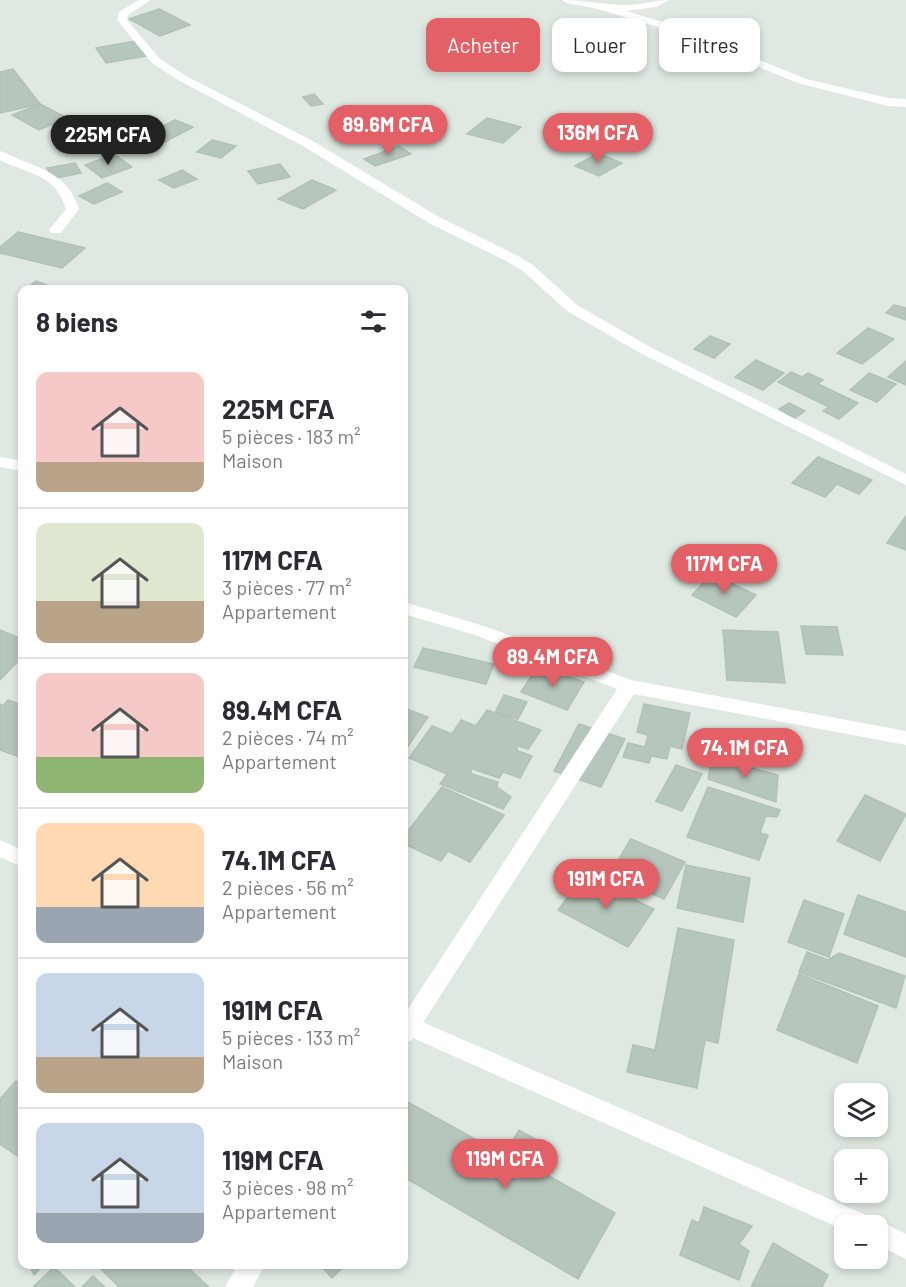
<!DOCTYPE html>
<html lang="fr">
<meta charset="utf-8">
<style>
body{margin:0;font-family:Barlow,sans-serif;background:#f2f2f3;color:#2b2b33;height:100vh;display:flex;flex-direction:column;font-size:22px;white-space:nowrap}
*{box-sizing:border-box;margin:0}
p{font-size:20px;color:#7c7c81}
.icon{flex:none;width:33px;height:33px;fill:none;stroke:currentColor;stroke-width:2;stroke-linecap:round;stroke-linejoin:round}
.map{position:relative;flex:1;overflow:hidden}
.drawer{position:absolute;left:18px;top:285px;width:390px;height:984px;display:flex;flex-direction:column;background:#fff;border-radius:12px;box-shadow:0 3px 9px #0003}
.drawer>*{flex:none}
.banner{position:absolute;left:426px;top:18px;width:390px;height:54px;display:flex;gap:12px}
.tools{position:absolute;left:834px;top:1083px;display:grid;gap:12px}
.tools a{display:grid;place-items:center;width:54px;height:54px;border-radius:12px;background:#fff;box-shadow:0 3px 9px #0003;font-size:30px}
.price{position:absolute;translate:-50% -51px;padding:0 14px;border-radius:21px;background:#e36166;color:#fff;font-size:20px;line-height:39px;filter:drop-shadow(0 2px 3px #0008)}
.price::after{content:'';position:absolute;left:50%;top:36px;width:18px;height:14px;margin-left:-9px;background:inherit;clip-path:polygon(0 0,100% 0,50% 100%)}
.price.active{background:#222;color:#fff}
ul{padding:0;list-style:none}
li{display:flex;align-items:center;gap:18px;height:150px;padding:0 18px}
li+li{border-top:2px solid #e1e1e2}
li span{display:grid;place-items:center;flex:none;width:168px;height:120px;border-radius:12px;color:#555}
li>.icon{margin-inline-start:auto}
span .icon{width:72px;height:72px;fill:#fffc;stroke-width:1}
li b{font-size:26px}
h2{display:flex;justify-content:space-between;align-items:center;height:72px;padding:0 18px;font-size:26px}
.chip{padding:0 21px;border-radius:12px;background:#fff;box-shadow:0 3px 9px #0003;font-size:21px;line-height:54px}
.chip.active{background:#e36166;color:#fff}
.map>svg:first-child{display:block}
.building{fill:#b7c6bc;stroke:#b2c1b6;stroke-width:1.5}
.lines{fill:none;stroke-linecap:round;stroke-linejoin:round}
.minor{fill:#fff;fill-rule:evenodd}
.tertiary{fill:#fff;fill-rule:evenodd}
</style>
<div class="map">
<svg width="906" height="1287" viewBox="0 0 906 1287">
<rect width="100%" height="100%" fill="#dfe8e1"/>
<!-- building -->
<g class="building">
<path d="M159,9L190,25L160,36L129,19Z"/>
<path d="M135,41L146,56L106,63L96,48Z"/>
<path d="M13,69L40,104L0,113V72Z"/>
<path d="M314,94L323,104L311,106L303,97Z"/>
<path d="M40,104L67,118L39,130L12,115Z"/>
<path d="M487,118L521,127L503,143L467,134Z"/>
<path d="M175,120L193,127L165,142L147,134Z"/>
<path d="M212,140L236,146L221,158L197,152Z"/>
<path d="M399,146L411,154L375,166L364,159Z"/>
<path d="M598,153L622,163L599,176L575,166Z"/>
<path d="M114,154L132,167L102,178L85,165Z"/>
<path d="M75,163L81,173L52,179L47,168Z"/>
<path d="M280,164L290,177L258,184L248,171Z"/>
<path d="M182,170L197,179L174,188L159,180Z"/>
<path d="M312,180L336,190L303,209L278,199Z"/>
<path d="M107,183L122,192L94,204L79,196Z"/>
<path d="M18,232L85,248L62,268L0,253V247Z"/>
<path d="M36,281L59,290H24Z"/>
<path d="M894,305L906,308V320L886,313Z"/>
<path d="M868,328L894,339L862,364L837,353Z"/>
<path d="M710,336L730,344L714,358L694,349Z"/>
<path d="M756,360L784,373L763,390L735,377Z"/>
<path d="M906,361V385L888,377Z"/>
<path d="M791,372L802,377L808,373L823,380L818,384L858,403L839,419L823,411L829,407L778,382Z"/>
<path d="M869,373L896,384L877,402L850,390Z"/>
<path d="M789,403L805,411L795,418L779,409Z"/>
<path d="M818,457L872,480L859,494L837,484L825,497L792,483Z"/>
<path d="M906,516V550L887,543Z"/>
<path d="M712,574L756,595L736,617L692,595Z"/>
<path d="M801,626L837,627L843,655L806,654Z"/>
<path d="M0,630L22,639V657L0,680Z"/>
<path d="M723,630L778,632L785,683L727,680Z"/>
<path d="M423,648L494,664L486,684L414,667Z"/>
<path d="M538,666L584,682L567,710L521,692Z"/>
<path d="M504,695L527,702L518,719L495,713Z"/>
<path d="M8,700L22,705V758L0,750V704L3,706Z"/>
<path d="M644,704L690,713L682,749L670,746L667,759L651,756L649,763L623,757L628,743L645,747L648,735L637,732Z"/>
<path d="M404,708L428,717L404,752Z"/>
<path d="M487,710L541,730L528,749L516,745L518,751L532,756L520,778L503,772L499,778L470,768L472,774L498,782L497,787L511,797L503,809L440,784L447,774L409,758L432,726L452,734L461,720L476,726Z"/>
<path d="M579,724L625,739L601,787L554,771Z"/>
<path d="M712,758L778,775L776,802L708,779Z"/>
<path d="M676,765L702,774L682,811L656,801Z"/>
<path d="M442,787L504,815L470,862L448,851L441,861L404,844V836Z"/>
<path d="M708,787L780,810L777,817L766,816L760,833L768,835L759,860L687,837Z"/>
<path d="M865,795L906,814L880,861L837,841Z"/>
<path d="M631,839L685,862L664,899L609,875Z"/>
<path d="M686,865L750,878L743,922L677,908Z"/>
<path d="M585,875L654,909L628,947L558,910Z"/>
<path d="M858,895L906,912V957L844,934Z"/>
<path d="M804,900L844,914L829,957L788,942Z"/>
<path d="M678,928L734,940L718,1043L705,1040L697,1088L627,1072L633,1045L655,1050Z"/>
<path d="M807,952L828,960L839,953L905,976L896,1008L799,972Z"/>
<path d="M799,974L878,1006L857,1063L777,1030Z"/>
<path d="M16,1081L22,1085V1159L0,1144V1099Z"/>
<path d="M404,1100L504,1155L519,1130L553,1149L540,1171L615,1213L578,1279L404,1177Z"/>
<path d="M704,1207L752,1226L739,1244L749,1251L739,1280L680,1255L692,1220L699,1223Z"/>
<path d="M773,1243L828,1275L822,1287H751Z"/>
<path d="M29,1264H45L34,1275Z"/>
<path d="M96,1264H184L209,1287H119Z"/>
<path d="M319,1264H346L332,1278Z"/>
<path d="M54,1267L75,1287H33Z"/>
<path d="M93,1276L105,1287H82Z"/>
</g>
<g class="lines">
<!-- minor -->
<g class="minor">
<path d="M139,0H151L128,15L127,20L160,59L186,76L311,140L439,217L518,256L533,265L577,305L652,348L906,474V485L642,354L567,311L523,271L508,262L429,223L303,146L178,80L152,63L117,20L119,12Z"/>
<path d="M562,0C584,0 605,5 627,5C642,5 655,0 669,0L656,7L626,11L712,37L750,56L806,79L888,98L906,99V107L888,106L798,83L742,60L704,41L598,9L567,3Z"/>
<path d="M0,151C9,154 17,159 26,162C52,172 70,181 79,209L61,233H51L49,230L66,209C55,173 29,175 0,160Z"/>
<path d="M0,457L22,461V471L0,467Z"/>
<path d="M404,602L487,627L631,680L906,731V745L634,694L412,1040L404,1043V1015L617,689L475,635L404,614Z"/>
<path d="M238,1264H265L253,1287H225Z"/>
</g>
<!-- tertiary -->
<g class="tertiary">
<path d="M0,840L22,850V867L0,857Z"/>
<path d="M404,1014L873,1218L874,1221L878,1220L906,1234V1259L878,1245V1226H844V1230L404,1034Z"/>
</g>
</g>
</svg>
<div class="tools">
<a><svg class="icon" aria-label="layers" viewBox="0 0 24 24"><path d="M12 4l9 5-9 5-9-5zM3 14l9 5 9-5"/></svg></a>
<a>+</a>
<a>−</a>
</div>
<b class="price" style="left:388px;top:156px">89.6M CFA</b>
<b class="price" style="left:598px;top:164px">136M CFA</b>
<b class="price active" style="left:108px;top:166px">225M CFA</b>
<b class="price" style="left:724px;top:595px">117M CFA</b>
<b class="price" style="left:553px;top:688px">89.4M CFA</b>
<b class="price" style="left:745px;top:779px">74.1M CFA</b>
<b class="price" style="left:606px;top:910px">191M CFA</b>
<b class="price" style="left:505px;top:1190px">119M CFA</b>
<div class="banner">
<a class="chip active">Acheter</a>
<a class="chip">Louer</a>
<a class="chip">Filtres</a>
</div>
<section class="drawer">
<h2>8 biens<svg class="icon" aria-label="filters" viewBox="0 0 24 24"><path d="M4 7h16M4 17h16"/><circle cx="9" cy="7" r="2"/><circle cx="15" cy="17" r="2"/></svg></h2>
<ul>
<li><span style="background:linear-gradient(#f6c9c9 75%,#b9a48a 0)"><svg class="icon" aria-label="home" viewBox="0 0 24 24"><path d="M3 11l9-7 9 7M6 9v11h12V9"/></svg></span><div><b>225M CFA</b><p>5 pièces · 183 m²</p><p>Maison</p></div></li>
<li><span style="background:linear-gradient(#dfe7d0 65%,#b9a48a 0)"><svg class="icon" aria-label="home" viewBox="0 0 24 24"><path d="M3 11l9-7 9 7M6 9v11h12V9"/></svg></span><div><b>117M CFA</b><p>3 pièces · 77 m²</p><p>Appartement</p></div></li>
<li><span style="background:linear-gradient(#f6c9c9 70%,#8fb573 0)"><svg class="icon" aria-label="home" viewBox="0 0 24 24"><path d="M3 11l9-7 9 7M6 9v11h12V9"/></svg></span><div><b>89.4M CFA</b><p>2 pièces · 74 m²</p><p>Appartement</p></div></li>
<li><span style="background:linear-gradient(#ffd9b3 70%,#9aa5b1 0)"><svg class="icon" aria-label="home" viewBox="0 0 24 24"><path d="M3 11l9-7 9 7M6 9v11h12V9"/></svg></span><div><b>74.1M CFA</b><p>2 pièces · 56 m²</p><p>Appartement</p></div></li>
<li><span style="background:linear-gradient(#c9d6e8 70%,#b9a48a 0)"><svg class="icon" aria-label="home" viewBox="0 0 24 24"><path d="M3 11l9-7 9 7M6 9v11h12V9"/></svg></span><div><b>191M CFA</b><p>5 pièces · 133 m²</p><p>Maison</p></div></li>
<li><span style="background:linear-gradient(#c9d6e8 75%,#9aa5b1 0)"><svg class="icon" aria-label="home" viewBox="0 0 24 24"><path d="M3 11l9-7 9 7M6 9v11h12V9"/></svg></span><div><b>119M CFA</b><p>3 pièces · 98 m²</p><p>Appartement</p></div></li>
</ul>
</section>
</div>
